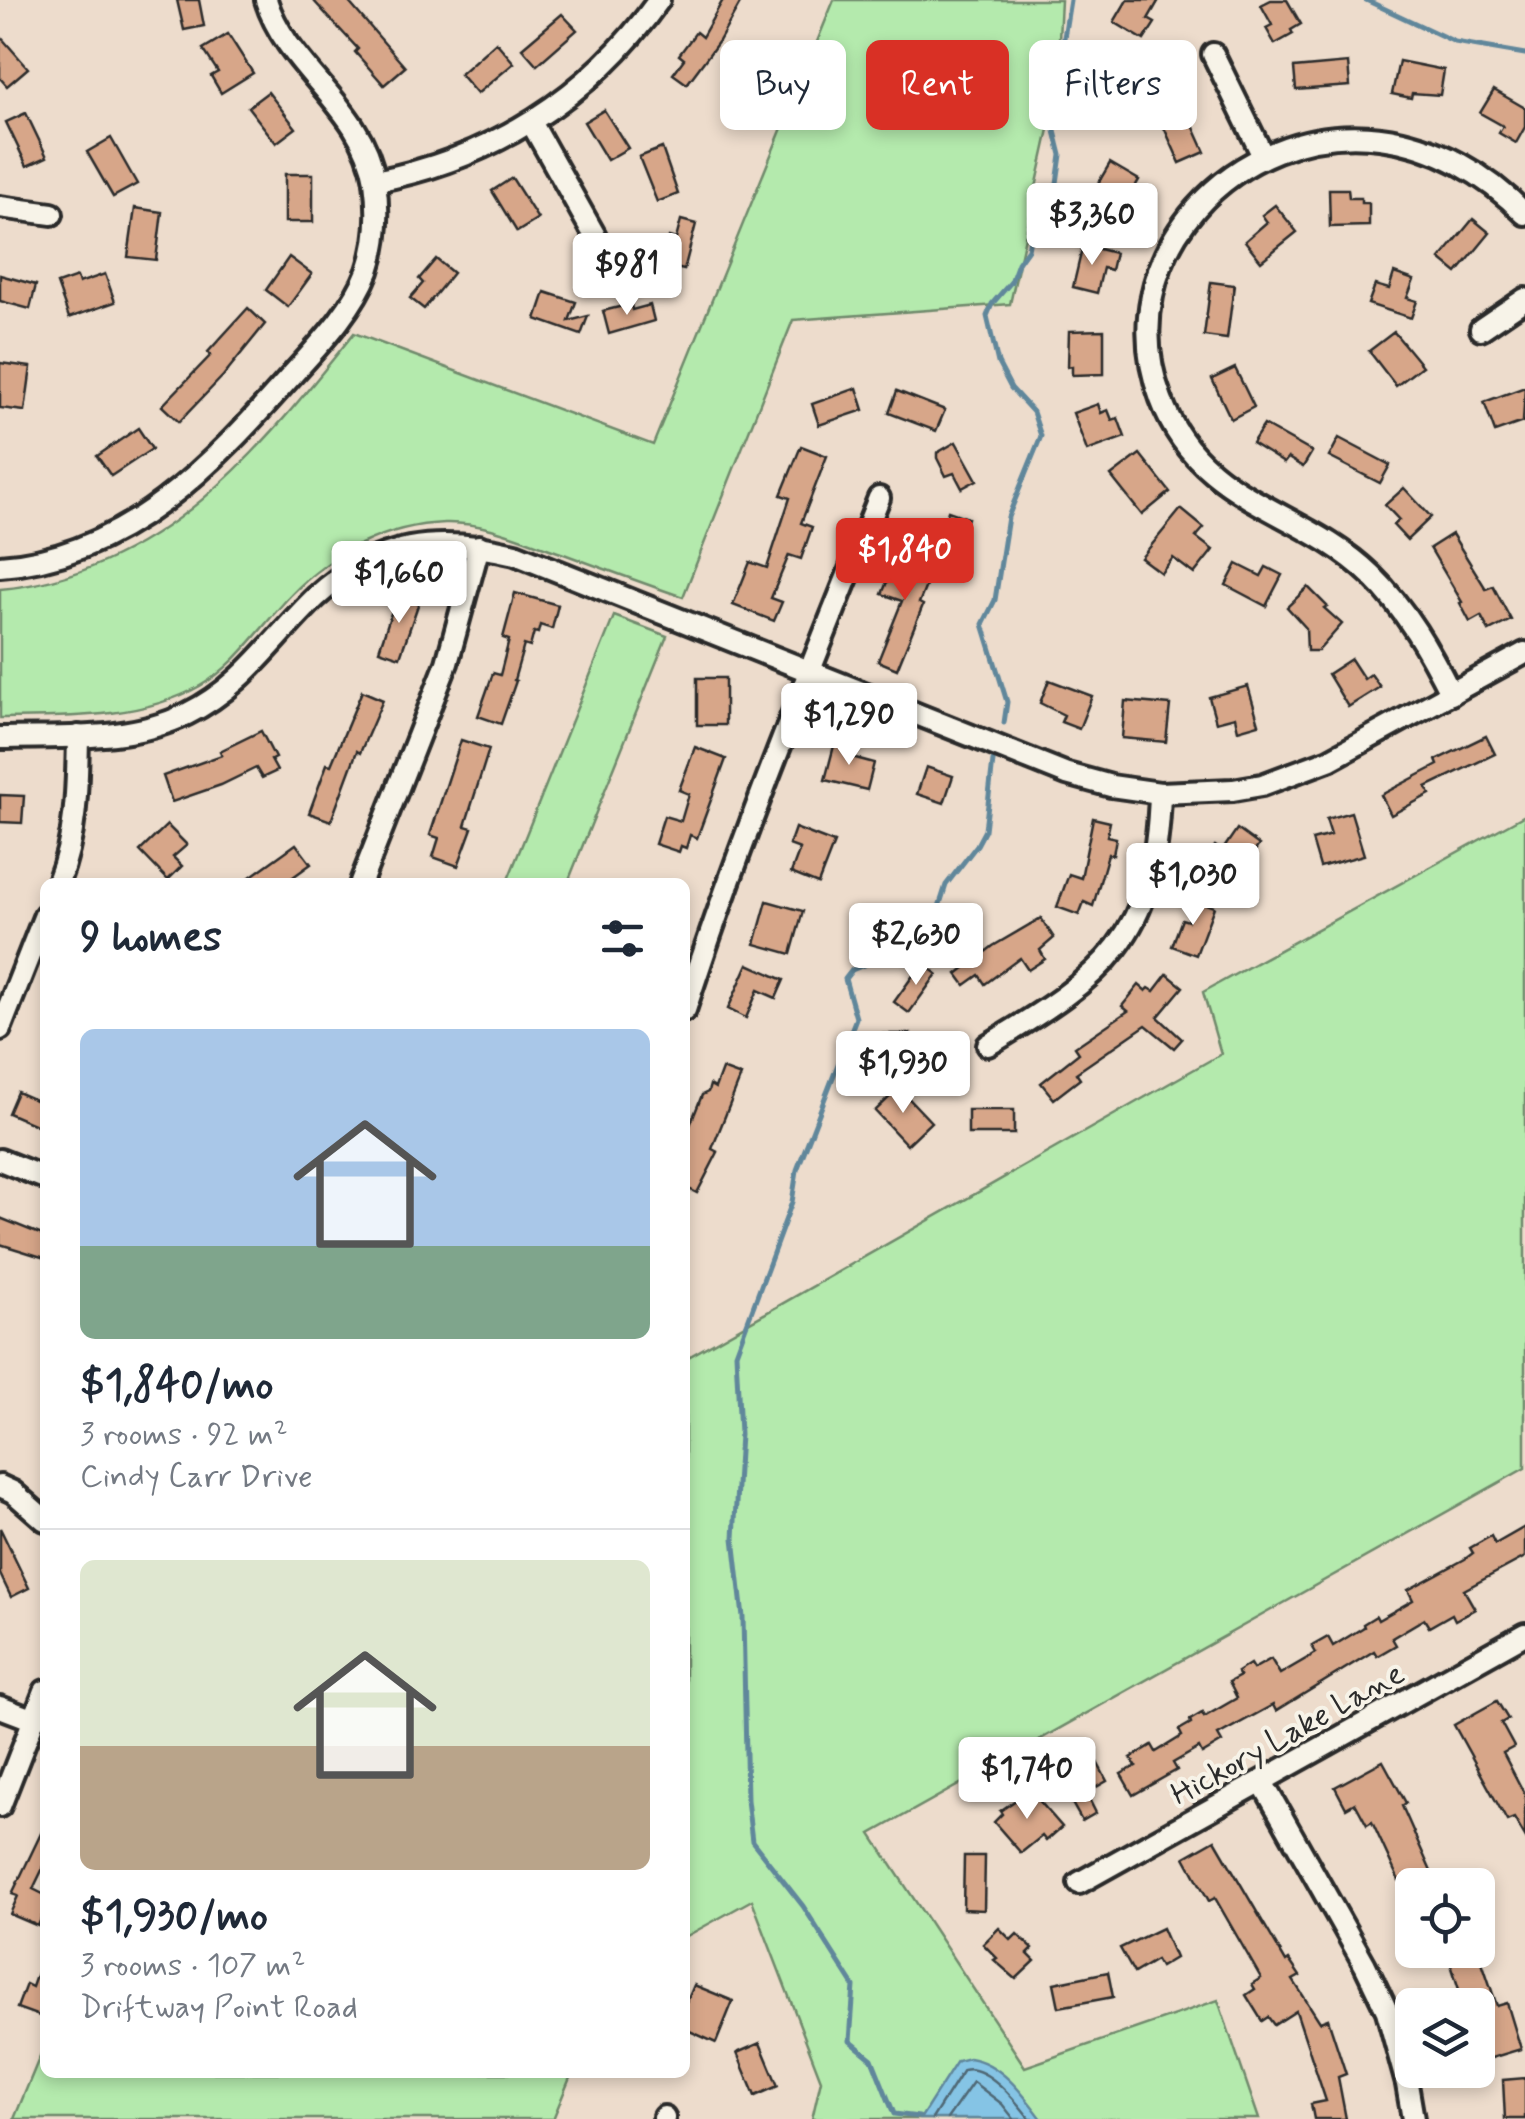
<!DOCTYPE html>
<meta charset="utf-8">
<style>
body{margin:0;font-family:Mynerve,sans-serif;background:#f2f2f3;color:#1f2937;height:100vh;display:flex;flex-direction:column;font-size:38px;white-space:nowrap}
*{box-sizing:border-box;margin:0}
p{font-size:32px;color:#747a83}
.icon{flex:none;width:55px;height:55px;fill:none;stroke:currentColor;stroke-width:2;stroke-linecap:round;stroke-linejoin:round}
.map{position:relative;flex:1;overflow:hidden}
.side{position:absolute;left:40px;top:878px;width:650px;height:1200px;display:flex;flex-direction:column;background:#fff;border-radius:15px;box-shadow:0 5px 15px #0003}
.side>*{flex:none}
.guide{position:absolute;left:720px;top:40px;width:655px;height:90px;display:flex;gap:20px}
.fabs{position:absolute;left:1395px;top:1868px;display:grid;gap:20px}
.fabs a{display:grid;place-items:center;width:100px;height:100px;border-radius:15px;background:#fff;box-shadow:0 5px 15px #0003;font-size:50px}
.price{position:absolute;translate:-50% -85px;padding:0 22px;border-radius:10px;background:#fff;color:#222;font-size:32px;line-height:65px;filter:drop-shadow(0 2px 5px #0008)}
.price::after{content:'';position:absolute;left:50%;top:60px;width:30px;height:22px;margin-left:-15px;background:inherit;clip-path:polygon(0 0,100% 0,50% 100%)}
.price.active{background:#d93025;color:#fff}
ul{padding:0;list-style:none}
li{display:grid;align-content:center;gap:20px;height:530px;padding:0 40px}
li+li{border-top:2px solid #e0e1e3}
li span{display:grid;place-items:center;height:310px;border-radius:15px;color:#555}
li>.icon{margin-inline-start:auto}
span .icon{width:180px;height:180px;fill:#fffc;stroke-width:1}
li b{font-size:42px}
h2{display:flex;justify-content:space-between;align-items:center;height:120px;padding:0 40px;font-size:42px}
.tag{padding:0 35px;border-radius:15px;background:#fff;box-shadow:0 5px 15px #0003;font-size:35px;line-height:90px}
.tag.active{background:#d93025;color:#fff}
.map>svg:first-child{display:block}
.green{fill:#b4eaad;stroke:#708a6c;stroke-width:2.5}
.water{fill:#85c4e5;stroke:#61879b;stroke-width:2.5}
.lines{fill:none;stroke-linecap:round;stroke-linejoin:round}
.shore{stroke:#4f6875;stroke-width:2.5}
.stream{stroke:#61879b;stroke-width:5}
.building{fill:#d7a689;stroke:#2b2b2b;stroke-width:2.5}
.minor-casing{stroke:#2b2b2b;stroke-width:28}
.minor{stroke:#f7f3e8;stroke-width:20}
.labels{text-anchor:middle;stroke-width:8;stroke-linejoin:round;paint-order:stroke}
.street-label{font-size:32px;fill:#2b2b2b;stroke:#f7f3e8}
</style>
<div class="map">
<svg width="1525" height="2119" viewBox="0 0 1525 2119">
<rect width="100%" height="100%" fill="#eddccc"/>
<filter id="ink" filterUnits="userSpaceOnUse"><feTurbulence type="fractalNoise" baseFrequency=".01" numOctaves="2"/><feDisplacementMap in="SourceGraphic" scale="20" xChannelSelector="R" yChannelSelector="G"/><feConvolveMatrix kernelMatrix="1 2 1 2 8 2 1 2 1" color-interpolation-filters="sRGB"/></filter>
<g filter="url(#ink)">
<!-- green -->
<g class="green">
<path d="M834,0H1061L1056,98L1010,304L793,320L683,597C642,583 602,568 561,553C523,540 486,522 445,523C386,525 332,553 291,595C262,625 237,665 200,686C142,719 65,717 0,718V589C160,575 261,450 354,333L653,445Z"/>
<path d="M614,616L667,636L568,882H507Z"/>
<path d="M1525,815V1468L871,1834L1025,2067L1218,2000L1259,2119H812L821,2080L752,1900L685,1937V1359L1221,1054L1203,992Z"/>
<path d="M45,2044V2072L572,2073L553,2119H14Z"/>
</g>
<!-- water -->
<path class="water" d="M969,2058C1000,2062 1024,2095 1042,2119H920L957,2061Z"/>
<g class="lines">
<!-- shore -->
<g class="shore">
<path d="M932,2119L963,2070C986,2063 1016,2101 1030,2119"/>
<path d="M947,2119L973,2082L1002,2104L1014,2119"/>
</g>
<!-- stream -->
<g class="stream">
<path d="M1366,0L1455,42L1525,54"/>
<path d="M1004,723L1007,702L983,624L995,600L1008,517L1041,436L1033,412L1011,388L998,363L987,316L992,304L1011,282L1018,263L1028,249L1033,222L1057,183L1061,155L1055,131L1060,114L1059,69L1070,0"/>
<path d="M919,2117L894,2114L872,2059L850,2041L854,1986L803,1906L752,1841L747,1800L743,1617L734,1538L740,1434L736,1353L792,1202L797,1170L856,1018L845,979L852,970L905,947L939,907L946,885L977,845L985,830L993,761"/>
</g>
</g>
<!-- building -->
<g class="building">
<path d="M177,0H199L204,26L184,30Z"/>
<path d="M313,0H347L405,67L384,85L355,52L358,49Z"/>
<path d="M723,0H742L719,41L687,84L673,74L684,59L679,55L696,32L702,37Z"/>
<path d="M1127,0H1159L1148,19L1155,23L1144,40L1114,22Z"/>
<path d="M1271,0H1287L1301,24L1291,30L1293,34L1275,44L1266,28L1272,25L1261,5Z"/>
<path d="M562,14L577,30L537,65L522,48Z"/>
<path d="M228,34L253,73L221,93L211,76L218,72L203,49Z"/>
<path d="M0,36L28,68L7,86L0,78Z"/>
<path d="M496,42L514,63L477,94L460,74Z"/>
<path d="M1134,58L1147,83L1153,79L1161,94L1132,109L1111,70Z"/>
<path d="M1399,61L1444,70L1440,95L1412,93L1411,98L1392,94Z"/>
<path d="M1348,63L1350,86L1296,90L1294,68Z"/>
<path d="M1494,90L1525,108V127L1516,143L1499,133L1503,126L1480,113Z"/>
<path d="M268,92L296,128L276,143L248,107Z"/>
<path d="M604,110L628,148L607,160L584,122Z"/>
<path d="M1187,112L1205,152L1180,163L1162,123Z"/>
<path d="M26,113L47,157L27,166L6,122Z"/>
<path d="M111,138L137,184L113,197L87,152Z"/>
<path d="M662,148L678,194L657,202L639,157Z"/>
<path d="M1110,163L1139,180L1128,199L1138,204L1123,230L1084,207Z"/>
<rect x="285" y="174" width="28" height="48"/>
<path d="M512,178L538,219L517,232L492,191Z"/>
<path d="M1329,189H1348L1349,198H1361V203H1369V226L1330,227Z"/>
<path d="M1275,205L1297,232L1261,261L1245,241L1267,222L1262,215Z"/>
<path d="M135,208L162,212L156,260L128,257Z"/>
<path d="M1473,219L1490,233L1457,273L1440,259Z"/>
<path d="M681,220L696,224L684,270L662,265L669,237L676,239Z"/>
<path d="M1083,245L1115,253L1111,270L1103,268L1097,293L1073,287Z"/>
<path d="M289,257L312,274L288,307L266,290Z"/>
<path d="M436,259L453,273L424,309L410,298L423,283L419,279Z"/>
<path d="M1394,273L1414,280L1407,298L1417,301L1411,318L1368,304L1375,285L1389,289Z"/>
<path d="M105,274L115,302L69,318L57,284L77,277L79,283Z"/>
<path d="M0,275L36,285L30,309L0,301Z"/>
<path d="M1211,282L1234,285L1227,339L1204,336Z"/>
<path d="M545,292L576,302L569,321L588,316L581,335L536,319Z"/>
<path d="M631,304L632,310L650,305L654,321L609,334L603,311Z"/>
<path d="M248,308L265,324L223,376L179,422L162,406L211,355L208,352Z"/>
<path d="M1104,330V374L1072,375V366L1068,367L1069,331Z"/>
<path d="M1394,332L1422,366L1396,386L1369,351Z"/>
<path d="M0,363L31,367L25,411L0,408Z"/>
<path d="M1235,368L1254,407L1231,419L1212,379Z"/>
<path d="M1525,387L1523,422L1495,432L1484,402Z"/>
<path d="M857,388L864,410L819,425L812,404Z"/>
<path d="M897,391L945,410L936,431L889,413Z"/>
<path d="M1098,404L1101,413L1108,410L1112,420L1118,418L1125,437L1087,451L1073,413Z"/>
<path d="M1264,425L1312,452L1303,467L1288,458L1284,463L1252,443Z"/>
<path d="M138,428L152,449L111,476L97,456Z"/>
<path d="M1339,438L1390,465L1380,483L1329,457Z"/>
<path d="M956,442L977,480L962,488L954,473L946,476L937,458V453Z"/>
<path d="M801,446L827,456L801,523L812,527L801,559L789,555L771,598L782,602L774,621L733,605L750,562L767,568L790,498L781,495Z"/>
<path d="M1140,454L1170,492L1142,515L1111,476Z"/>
<path d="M1404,488L1431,517L1407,540L1393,525L1399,520L1385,505Z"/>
<path d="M1181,509L1204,528L1196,537L1213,550L1194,574L1173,558L1161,573L1141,558Z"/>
<path d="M948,511L968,518L955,558L936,551Z"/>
<path d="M1452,534L1486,589L1493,586L1511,620L1489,631L1481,616L1470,622L1460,603L1462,602L1430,548Z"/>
<path d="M900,550L935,564L919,603L923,605L897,669L878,661L902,601L882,594Z"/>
<path d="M1237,564L1261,576L1266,567L1282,575L1266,606L1226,585Z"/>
<path d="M1308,587L1327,606L1324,608L1342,624L1318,651H1307L1306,628L1287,607Z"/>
<path d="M515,593L558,605L552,629L540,625L538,633L534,632L530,647L524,645L514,680L516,681L501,724L478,716L493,673L500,675L509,640L503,638Z"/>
<path d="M397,595L419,602L400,657L379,650Z"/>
<path d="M1351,659L1364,679L1371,674L1380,687L1348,707L1328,674Z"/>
<rect x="697" y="678" width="28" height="47"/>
<path d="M1049,680L1092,696L1079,729L1061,722L1064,715L1040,703Z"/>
<path d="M1248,686L1259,724L1238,730L1235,717L1216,722L1209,697Z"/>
<path d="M362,691L383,700L360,753L357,751L331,821L309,813L327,764L331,765Z"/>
<path d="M1125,701L1170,705L1166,742L1122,738Z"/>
<path d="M261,731L275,758L271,760L277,771L262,778L256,768L221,785L172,802L163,776L222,755L220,751Z"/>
<path d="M1486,736L1495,754L1426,787L1430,794L1391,815L1381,795L1438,765L1436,760Z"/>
<path d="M461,740L489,749L465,826L472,828L458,866L433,857L439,838L430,835Z"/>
<path d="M835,742L855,746L852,757L874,763L867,790L825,780Z"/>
<path d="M695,747L726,759L697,838L690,835L686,848L681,846L679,852L655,844L664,816L681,821L689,794L679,790Z"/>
<path d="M926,767L953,776L944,803L917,794Z"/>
<path d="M0,795L24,796L22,823L0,822Z"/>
<path d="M1351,812L1364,855L1320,867L1312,840L1331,835L1326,819Z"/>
<path d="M1093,818L1110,822L1107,836L1116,838L1113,855L1108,854L1093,906L1084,902L1079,915L1057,907L1069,874L1081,878Z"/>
<path d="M167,825L187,845L173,857L182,866L168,880L140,851Z"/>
<path d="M795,828L834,843L818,884L791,873L800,849L789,845Z"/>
<path d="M1237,829L1259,845L1233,882L1204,862L1215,846L1222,851Z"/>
<path d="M296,844L311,864L286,882H243Z"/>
<path d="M1195,900L1214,907L1196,955L1172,946L1182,919L1188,921Z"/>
<path d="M767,901L803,911L791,954L755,944Z"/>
<path d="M1041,918L1054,938L1040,950L1045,959L1028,970L1020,958L985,984L979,975L965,985L957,974L993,946Z"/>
<path d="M922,963L937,974L909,1013L894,1002Z"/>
<path d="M748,964L784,980L776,998L758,990L746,1018L728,1009Z"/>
<path d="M1167,974L1183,987L1158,1017L1182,1039L1174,1048L1146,1025L1076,1073L1080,1079L1054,1099L1041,1083L1079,1053L1075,1047L1128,1011L1122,1006L1139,985L1146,991L1149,988L1154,991Z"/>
<rect x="880" y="1034" width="31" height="29"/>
<path d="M722,1069L741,1076L712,1149L718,1152L697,1193L685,1187V1138L702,1095L708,1092L710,1085L715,1088Z"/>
<path d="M899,1088L931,1122L907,1145L875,1111Z"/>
<path d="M17,1092L45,1104V1129L8,1113Z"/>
<rect x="968" y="1110" width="46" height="24"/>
<path d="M0,1218L45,1236V1258L0,1244Z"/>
<path d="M1525,1527V1557L1464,1590L1475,1609L1455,1620L1452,1614L1429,1627L1424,1619L1392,1638L1396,1645L1377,1656L1374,1651L1276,1711L1273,1705L1218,1735L1222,1742L1202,1754L1199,1748L1173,1763L1177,1770L1133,1795L1121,1774L1136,1766L1131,1758L1152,1745L1156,1752L1182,1736L1179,1730L1191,1723L1190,1720L1202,1713L1204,1717L1237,1698L1229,1682L1240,1676L1237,1672L1250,1664L1253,1669L1271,1659L1280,1674L1316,1653L1312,1646L1328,1637L1333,1646L1364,1627L1363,1624L1376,1616L1378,1620L1413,1600L1408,1590L1465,1559L1473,1553L1470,1548L1491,1536L1495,1544Z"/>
<path d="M0,1528L29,1588L11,1597L0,1574Z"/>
<path d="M1497,1701L1508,1719L1501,1723L1514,1747L1503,1753L1525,1795V1837L1514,1818L1507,1821L1454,1725Z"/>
<path d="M1096,1760L1107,1781L1086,1793L1096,1813L1082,1821L1059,1780Z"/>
<path d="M1383,1761L1406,1803L1402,1806L1437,1885H1401L1372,1822L1367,1825L1355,1803L1346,1808L1335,1787Z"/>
<path d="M1030,1790L1062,1827L1046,1841L1042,1836L1021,1853L994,1822L1002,1814L1000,1811Z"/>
<path d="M45,1825V1864L33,1889L45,1895V1909L38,1926L10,1914L18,1896L12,1894Z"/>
<path d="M1215,1840L1286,1962L1289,1960L1300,1976L1293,1980L1320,2022L1328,2019L1346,2074L1338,2077L1346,2119H1314L1311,2104L1326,2101L1296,2011L1274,2025L1268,2017L1262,2021L1246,1995L1255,1989L1252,1984L1261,1978L1215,1898L1209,1901L1185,1857Z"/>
<path d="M964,1856H985L984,1910L963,1909Z"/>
<path d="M999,1928L1011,1940L1017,1934L1033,1949L1028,1954L1035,1961L1016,1979L994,1960L997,1958L983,1944Z"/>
<path d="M1162,1928L1175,1958L1160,1967L1156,1960L1134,1973L1120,1948Z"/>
<path d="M1463,1950H1478L1497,2006L1507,2003L1521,2049L1478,2062V1994L1462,1999L1448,1955Z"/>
<path d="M43,1956L45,2000L39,2016L17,2008L26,1984L32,1987Z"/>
<path d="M1108,1972L1113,1997L1059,2007L1054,1983Z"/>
<path d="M694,1985L733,2001L716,2043L685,2029V2006Z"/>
<path d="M760,2043L778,2086L755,2096L737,2053Z"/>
<path d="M1525,2078V2119H1505L1503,2080Z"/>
</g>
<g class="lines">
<defs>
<g id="minor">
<path d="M1213,54L1263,156"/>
<path d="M531,122L595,236"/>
<path d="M375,181C492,159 590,97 659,0"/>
<path d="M0,207L52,214"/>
<path d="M1481,329L1525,299"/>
<path d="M0,566C126,558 213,464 292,375C319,345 353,310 368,271C378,242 379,210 375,181C363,106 287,69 266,0"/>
<path d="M1451,694C1430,652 1406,609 1371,575C1302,508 1199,503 1161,399C1107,257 1235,120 1380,138C1436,145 1486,174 1525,214"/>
<path d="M0,738C62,736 131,742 187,714C243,687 273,638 316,597C376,542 439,536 515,554L1067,774L1111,786L1160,793L1233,790L1262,785L1329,760L1525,653"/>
<path d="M58,882C77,834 77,787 78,736"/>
<path d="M361,882L447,663L479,546"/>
<path d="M685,1010C741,836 811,668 879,498"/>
<path d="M0,1029L45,915"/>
<path d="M988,1045C1105,975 1156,938 1160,793"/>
<path d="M0,1160L45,1178"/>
<path d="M0,1486L13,1492L45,1520"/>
<path d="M0,1707L34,1720"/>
<path d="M1262,1782L1365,1965L1387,2011L1407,2084L1413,2119"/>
<path d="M0,1806L45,1691"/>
<path d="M1079,1883L1525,1634"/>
<path d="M664,2119V2117"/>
</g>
</defs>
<!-- minor casing -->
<use href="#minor" class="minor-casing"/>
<!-- minor -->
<use href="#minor" class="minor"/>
</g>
</g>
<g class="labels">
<!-- street labels -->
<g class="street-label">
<text transform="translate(1287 1733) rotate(-29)" y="11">Hickory Lake Lane</text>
</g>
</g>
</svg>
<div class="fabs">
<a><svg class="icon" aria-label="locate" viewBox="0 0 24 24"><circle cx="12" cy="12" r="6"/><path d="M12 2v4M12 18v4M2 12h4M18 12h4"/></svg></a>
<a><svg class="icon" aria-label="layers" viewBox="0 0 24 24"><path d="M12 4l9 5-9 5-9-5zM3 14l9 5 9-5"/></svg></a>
</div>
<b class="price" style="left:1092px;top:268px">$3,360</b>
<b class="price" style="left:627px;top:318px">$981</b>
<b class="price active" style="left:905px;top:603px">$1,840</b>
<b class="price" style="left:399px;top:626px">$1,660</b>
<b class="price" style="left:849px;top:768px">$1,290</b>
<b class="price" style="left:1193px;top:928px">$1,030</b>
<b class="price" style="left:916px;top:988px">$2,630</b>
<b class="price" style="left:903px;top:1116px">$1,930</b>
<b class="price" style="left:1027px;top:1822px">$1,740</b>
<div class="guide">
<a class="tag">Buy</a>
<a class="tag active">Rent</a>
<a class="tag">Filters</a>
</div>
<section class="side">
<h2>9 homes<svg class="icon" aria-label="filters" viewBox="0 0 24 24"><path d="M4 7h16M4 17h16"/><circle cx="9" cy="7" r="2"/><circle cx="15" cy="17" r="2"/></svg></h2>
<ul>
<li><span style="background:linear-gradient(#a9c7e8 70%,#7fa58c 0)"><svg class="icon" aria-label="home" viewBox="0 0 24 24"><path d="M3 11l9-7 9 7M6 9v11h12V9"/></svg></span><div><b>$1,840/mo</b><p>3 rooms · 92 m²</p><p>Cindy Carr Drive</p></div></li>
<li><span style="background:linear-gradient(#dfe7d0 60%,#b9a48a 0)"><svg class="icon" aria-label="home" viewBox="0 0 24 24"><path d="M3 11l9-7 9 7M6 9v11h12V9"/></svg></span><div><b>$1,930/mo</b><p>3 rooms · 107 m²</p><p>Driftway Point Road</p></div></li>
</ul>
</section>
</div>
